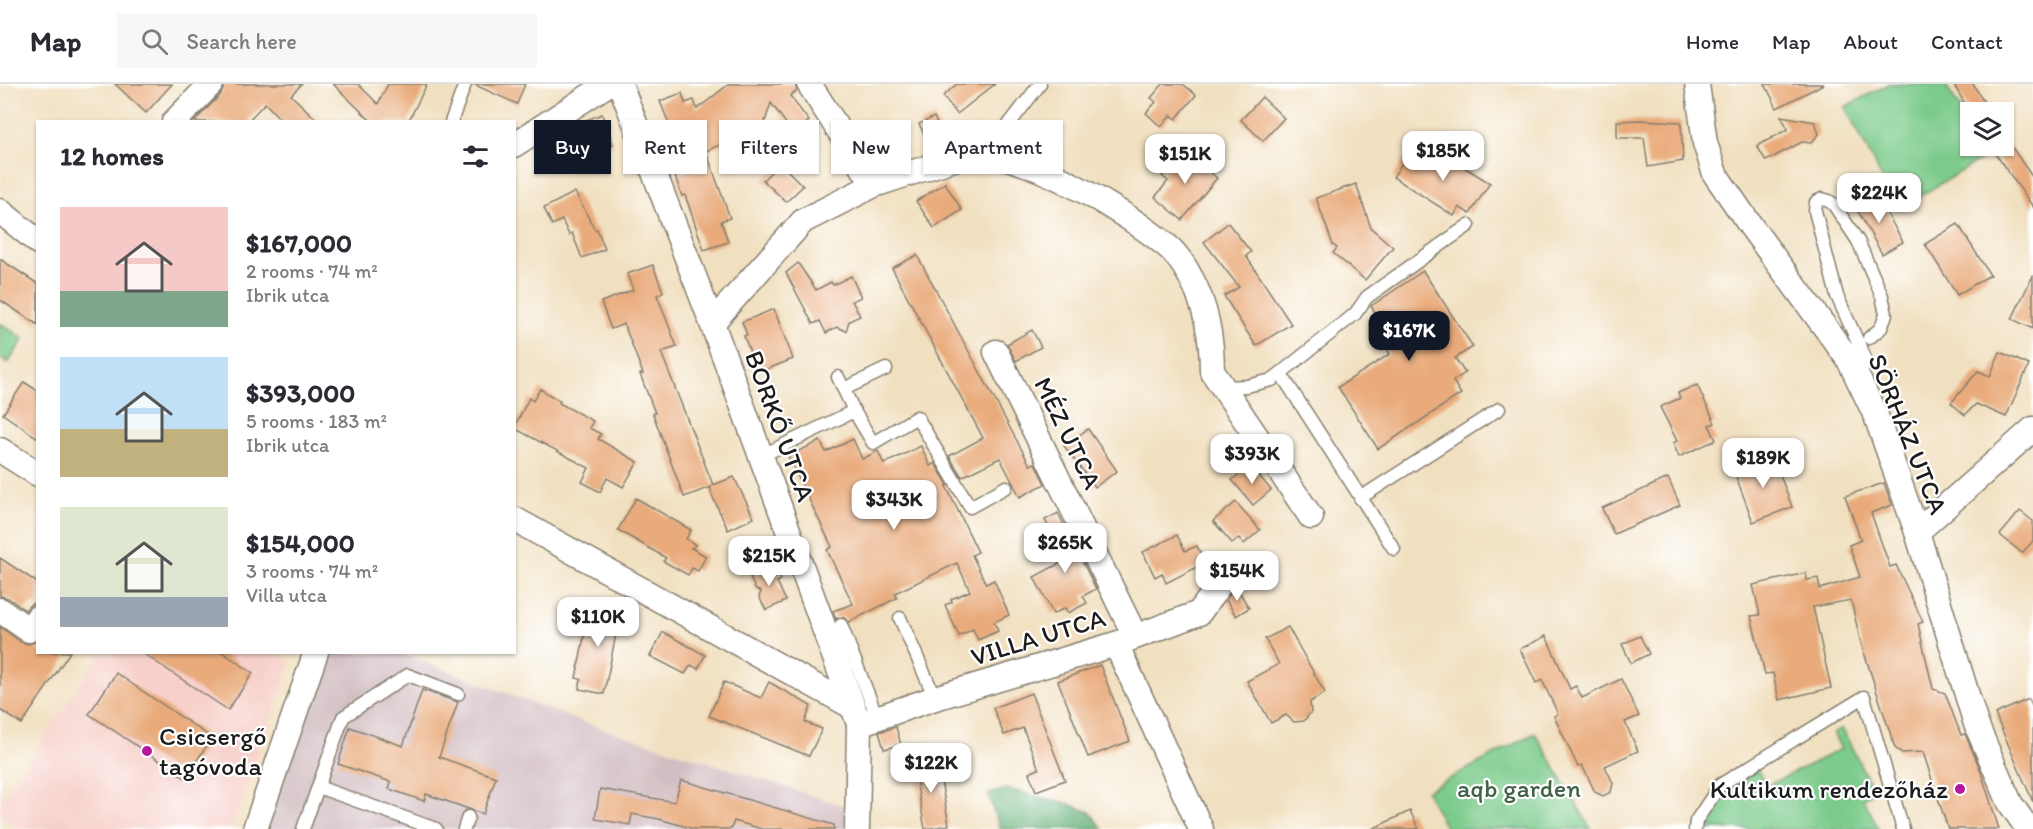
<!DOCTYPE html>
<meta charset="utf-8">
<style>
body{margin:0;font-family:Itim,sans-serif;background:#f7f7f7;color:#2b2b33;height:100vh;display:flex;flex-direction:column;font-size:22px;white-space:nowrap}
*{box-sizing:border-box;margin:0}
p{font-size:20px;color:#7c7c81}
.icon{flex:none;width:33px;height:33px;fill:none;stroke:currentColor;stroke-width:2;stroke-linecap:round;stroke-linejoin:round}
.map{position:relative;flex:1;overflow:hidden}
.side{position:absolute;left:36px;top:36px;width:480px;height:534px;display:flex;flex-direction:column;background:#fff;border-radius:0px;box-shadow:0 2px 4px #0004}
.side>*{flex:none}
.guide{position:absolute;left:534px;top:36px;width:570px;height:54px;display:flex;gap:12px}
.controls{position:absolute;left:1960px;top:18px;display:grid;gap:12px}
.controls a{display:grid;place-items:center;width:54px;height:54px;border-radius:0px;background:#fff;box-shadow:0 2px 4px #0004;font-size:30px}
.price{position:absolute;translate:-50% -51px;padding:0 14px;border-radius:12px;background:#fff;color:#222;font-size:20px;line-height:39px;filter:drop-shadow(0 2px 3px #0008)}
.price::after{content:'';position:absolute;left:50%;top:36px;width:18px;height:14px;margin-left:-9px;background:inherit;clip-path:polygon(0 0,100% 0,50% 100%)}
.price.on{background:#111827;color:#fff}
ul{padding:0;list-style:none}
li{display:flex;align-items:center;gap:18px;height:150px;padding:0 24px}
li span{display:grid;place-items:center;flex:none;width:168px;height:120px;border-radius:0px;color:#555}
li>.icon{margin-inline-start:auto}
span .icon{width:72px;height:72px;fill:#fffc;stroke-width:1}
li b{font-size:26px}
h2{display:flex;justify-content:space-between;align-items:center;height:72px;padding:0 24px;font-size:26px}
.tag{padding:0 21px;border-radius:0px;background:#fff;box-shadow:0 2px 4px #0004;font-size:21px;line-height:54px}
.tag.on{background:#111827;color:#fff}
header{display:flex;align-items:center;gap:36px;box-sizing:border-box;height:84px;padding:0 30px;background:#fff;border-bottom:2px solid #e1e1e2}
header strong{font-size:28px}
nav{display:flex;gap:33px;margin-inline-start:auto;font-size:21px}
.search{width:420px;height:54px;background:#f7f7f7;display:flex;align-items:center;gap:15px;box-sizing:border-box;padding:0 21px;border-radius:0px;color:#7c7c81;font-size:22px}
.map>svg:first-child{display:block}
.built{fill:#f7d0ca}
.industrial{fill:#d2bec2}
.green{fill:#7bcb8b;stroke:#4c7454;stroke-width:1.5}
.forest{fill:#64af77;stroke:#40664a;stroke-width:1.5}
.building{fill:#e9ab7b}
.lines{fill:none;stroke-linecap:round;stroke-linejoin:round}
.lane-casing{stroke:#867e6e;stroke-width:15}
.street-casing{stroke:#867e6e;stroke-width:27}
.lane{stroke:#fff;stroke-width:12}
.street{stroke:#fff;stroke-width:24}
.poi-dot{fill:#b5179e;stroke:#fff;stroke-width:2}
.labels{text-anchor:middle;stroke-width:4.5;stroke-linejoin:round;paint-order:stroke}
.street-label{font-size:26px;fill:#1c1c1c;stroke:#fff}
.poi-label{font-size:26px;fill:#1c1c1c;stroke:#fff;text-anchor:start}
.park-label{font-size:26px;fill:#426248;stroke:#fff}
</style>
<header>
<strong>Map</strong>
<div class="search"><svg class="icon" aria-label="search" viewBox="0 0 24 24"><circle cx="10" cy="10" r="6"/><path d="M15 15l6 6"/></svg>Search here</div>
<nav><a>Home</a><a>Map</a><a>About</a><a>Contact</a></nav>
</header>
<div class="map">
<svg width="2033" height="745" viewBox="0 0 2033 745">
<rect width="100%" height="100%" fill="#fff"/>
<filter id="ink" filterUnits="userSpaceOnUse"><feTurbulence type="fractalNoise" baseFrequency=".0167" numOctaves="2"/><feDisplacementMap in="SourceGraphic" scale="12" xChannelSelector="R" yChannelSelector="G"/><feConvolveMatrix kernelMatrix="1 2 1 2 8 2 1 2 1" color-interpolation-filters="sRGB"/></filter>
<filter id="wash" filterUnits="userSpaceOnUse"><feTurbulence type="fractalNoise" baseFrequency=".008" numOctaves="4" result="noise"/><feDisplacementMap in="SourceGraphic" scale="24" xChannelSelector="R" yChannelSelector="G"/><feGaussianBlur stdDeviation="1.35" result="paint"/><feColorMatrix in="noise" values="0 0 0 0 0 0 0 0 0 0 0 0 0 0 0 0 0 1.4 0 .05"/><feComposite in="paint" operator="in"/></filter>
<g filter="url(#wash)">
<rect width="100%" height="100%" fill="#f1e0c0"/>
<!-- built -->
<path class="built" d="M114,568H277L291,578L231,745H18L0,733V719L101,569L111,573Z"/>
<!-- industrial -->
<path class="industrial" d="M326,568L400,569L580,637L866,729L865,745H263Z"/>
<!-- green -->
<g class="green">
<path d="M1889,0H1945L1971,42V62H1983L1989,71L1898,125L1845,23Z"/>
<path d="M0,239L24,255L8,279L0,274Z"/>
<path d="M1842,644L1874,708L1863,714L1879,745H1701V742L1726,706L1758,686L1767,702L1841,665L1833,649Z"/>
<path d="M1535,649L1591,745H1446L1426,707Z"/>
</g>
<!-- forest -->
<path class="forest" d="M1007,705L1063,718L1090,728L1103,745H1000L988,710Z"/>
<g id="blocks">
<!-- building -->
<g class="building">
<path d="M115,0H172L146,29Z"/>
<path d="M225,0H302L291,11L319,38H283L265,19L247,38H194L221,10Z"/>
<path d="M333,0H358L378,20L388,0H427L408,38H369L370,36Z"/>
<path d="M473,0H525L517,20Z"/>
<path d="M729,0H795L797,7L790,12L809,37L793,49L771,19L760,53L745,48L723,55L724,59L706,67L730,134L721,137L728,158L704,166L685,111L682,112L675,92L687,87L660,17L682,9L685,19L694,16L697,25Z"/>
<path d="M957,0H995L957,30L943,12Z"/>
<path d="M1163,0H1183L1196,11L1176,35L1171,31L1161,43L1146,29L1156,18L1151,14Z"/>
<path d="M1765,0H1824L1777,24Z"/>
<path d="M1953,0H1973L1990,28H1970Z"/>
<path d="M1262,13L1284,34L1263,57L1241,36Z"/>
<path d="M602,30L613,60L592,68L594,72L566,83L556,57L571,51L568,43Z"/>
<path d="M1781,32L1815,38L1819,50L1811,59L1802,58L1766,77L1757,62L1788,45Z"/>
<path d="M934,33L942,50L927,56L919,40Z"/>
<path d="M1640,36L1681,38L1683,77L1648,83L1644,54H1617V37Z"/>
<path d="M1990,62H2011L2033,94V123Z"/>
<path d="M1431,63L1490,99L1470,130L1459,123L1454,132L1393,93L1406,73L1420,82Z"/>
<path d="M1184,66L1217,94L1182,136L1155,113L1168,97L1162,92Z"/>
<path d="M777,82H783L803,102L786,118L763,96Z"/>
<path d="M945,99L962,126L934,144L916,117Z"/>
<path d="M1356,100L1371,144L1393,163L1365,196L1333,169L1337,164L1333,161L1316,114Z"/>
<path d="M575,108L595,146L597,145L605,165L582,174L572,149L569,151L562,136L552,141L544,124Z"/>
<path d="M1876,110L1903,158L1882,170L1855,122Z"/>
<path d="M1228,139L1251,168L1246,172L1291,240L1256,262L1224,212L1239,203L1204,158Z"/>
<path d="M1958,140L1990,191L1957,211L1925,160Z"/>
<path d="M917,171L1030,381L1035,379L1045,400L1020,413L1000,374L962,393L949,372L983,354L892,184Z"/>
<path d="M0,175L38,200V241L0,216Z"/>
<path d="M798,179L816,206L831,198L833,201L851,192L861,213L852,217L860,232L849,237L846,247L837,243L826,249L820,237L813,240L786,189Z"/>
<path d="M653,181L663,208L657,211L677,263L661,268L713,401L734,393L754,434L728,446L711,409V403L684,413L653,330L655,329L640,290H643L624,240L611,245L601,218L633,206L627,190Z"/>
<path d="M1423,187L1473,263L1455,274L1465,289L1453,297L1461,310L1378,365L1338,303L1390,270L1371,240L1379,235L1371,222Z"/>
<path d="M2033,191V245L2012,235Z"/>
<path d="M774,225L793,275L762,287L756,272L752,274L744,252L747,251L742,238Z"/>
<path d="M1032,246L1041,263L1016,277L1007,260Z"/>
<path d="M2000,268L2029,281L2006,333L1976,320L1965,331L1951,319L1978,287L1990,292Z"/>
<path d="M24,298L38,307V354L3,330Z"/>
<path d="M1697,301L1715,339L1709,341L1716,356L1679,373L1673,359L1677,357L1660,323L1680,314L1678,309Z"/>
<path d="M540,305L560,317L559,319L593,337L589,344L601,350L598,355L638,378L623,403L607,394L600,408L582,398L589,384L514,344L529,314L533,317Z"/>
<path d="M1088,345L1117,387L1095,403L1064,362Z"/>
<path d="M853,355L862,375L878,367L884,380L921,362L930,382L935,379L948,401L946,402L978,468L972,471L986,500L994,496L1009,531L994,538L998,547L978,556L973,545L959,552L945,521L952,518L951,515L970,507L957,479L895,509L897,514L849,538L843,533L836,535L833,527L853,520L827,466L832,463L788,372L820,357L826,368Z"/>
<path d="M1773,372L1792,423L1753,438L1734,387Z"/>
<path d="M1250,381L1271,406L1253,421L1232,396Z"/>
<path d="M1668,394L1680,421L1614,450L1602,424Z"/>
<path d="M1884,399L1892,421L1871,429L1890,483L1896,481L1923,538L1918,540L1933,605L1945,609L1961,651L1965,650L1979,682L1999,745H1948L1923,668L1902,669L1895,664L1860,556L1851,516L1813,523L1831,604L1779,616L1773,589L1765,590L1751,532L1760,531L1753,501L1806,489L1807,496L1818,494L1820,505L1860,493L1849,461L1861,456L1845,412Z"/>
<path d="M636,414L691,446L686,455L696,461L691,464L706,472L698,487L692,484L688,491L663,477L666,474L618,446Z"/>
<path d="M1236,418L1260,446L1244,460L1239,454L1232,459L1213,437Z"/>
<path d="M2020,427L2033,437V457L2022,469L2000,451Z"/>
<path d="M1058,429L1096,505L1083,512L1087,519L1068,529L1065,524L1053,530L1034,493L1066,476L1045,436Z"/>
<path d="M1177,451L1185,467L1197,462L1205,479L1166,499L1162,489L1155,493L1143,468Z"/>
<path d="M0,474L38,499V519L31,520L25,526L8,514L0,512Z"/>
<path d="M774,481L781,496L777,498L786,517L766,526L759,513L761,508L755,505L750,493Z"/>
<path d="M1237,504L1249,524L1236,532L1226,516L1232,507Z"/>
<path d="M590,522L623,528L619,551L616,550L604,610L579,605L581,595L576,594Z"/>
<path d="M0,543L21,558L28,560L38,557V568H70L22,640L0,626Z"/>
<path d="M1288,543L1325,609L1310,618L1311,628L1304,637L1294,638L1286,631L1271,639L1247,597L1279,580L1265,555Z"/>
<path d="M663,548L705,571L698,585L691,581L685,590L650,572Z"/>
<path d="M1546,552L1570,605L1576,602L1582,614L1621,595L1639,632L1625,638L1638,667L1605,682L1613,699L1611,708L1603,712L1595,708L1582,681L1578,683L1554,632L1558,630L1542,596L1536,599L1520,565Z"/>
<path d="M1640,552L1649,570L1631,579L1622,560Z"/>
<path d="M141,568H222L253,589L228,626Z"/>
<path d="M1100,581L1130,657L1088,673L1058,597Z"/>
<path d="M116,589L212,654L185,694L89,630Z"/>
<path d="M724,598L761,614L769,598L811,622L805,638L822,645L809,672L709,632Z"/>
<path d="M422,606L458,618L439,673L496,693L483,730L426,710L424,717L389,705L391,698L338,680L350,643L403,662Z"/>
<path d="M1031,609L1065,696L1036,707L1029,689L1039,685L1023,644L1004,651L993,624Z"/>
<path d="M2029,615L2033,624V718L1995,630Z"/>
<path d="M896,643L901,661L884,665L879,648Z"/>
<path d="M937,675L949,741L925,745L913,679Z"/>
<path d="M681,696L834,741V745H762L734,737L731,745H694L659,735L632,730L630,741L595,735L600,705L675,718Z"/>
<path d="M1410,727L1419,745H1372Z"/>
</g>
</g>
</g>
<g filter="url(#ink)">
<use href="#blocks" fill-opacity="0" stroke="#867e6e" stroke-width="1.5"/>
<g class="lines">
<defs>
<g id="lane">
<path d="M451,38L465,0"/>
<path d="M987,69L1040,0"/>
<path d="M1281,290L1394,465"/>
<path d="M1860,294L1865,274L1837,212L1815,127L1816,118L1822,115L1829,117L1834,121L1858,157L1882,212L1886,230L1881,244L1869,254"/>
<path d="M1223,303L1247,302L1272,296L1355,230L1367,213L1469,141"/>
<path d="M844,305L886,285"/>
<path d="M854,327L873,359L917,333L970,423L1006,403"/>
<path d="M761,372L854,327L838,293"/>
<path d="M1360,414L1499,325"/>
<path d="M900,534L935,614"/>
<path d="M841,541L877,633"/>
<path d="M318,703L436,745"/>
<path d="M303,745L343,633L408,591L458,610"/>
<path d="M464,745L468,733"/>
<path d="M1695,745L1696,737L1720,701L1864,613L1903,745"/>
</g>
<g id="street">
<path d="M620,0L712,239L853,623L859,640L857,745"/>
<path d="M809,0L874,101"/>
<path d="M1697,0L1705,59L1715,90L1750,141L1849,276L1876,332L1917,448L1976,640L2010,719L2028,745"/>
<path d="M174,38L211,0"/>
<path d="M514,61L608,0"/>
<path d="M0,127L38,158"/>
<path d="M712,239L803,137L874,101L972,69C1025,67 1125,127 1167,162C1176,169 1186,184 1191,194C1207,224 1212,254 1212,287L1311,433"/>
<path d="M996,268L1135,552"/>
<path d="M0,366L38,390"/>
<path d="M514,435L853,623"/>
<path d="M1917,448L2033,345"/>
<path d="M0,526L29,546L38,533"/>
<path d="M1116,560L1201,745"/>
<path d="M859,640L935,614L1116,560L1199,529L1220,500"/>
<path d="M255,745L316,568"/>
</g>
</defs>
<!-- lane casing -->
<use href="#lane" class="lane-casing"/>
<!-- street casing -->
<use href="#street" class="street-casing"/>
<!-- lane -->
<use href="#lane" class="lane"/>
<!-- street -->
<use href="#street" class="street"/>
</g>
</g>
<!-- markers -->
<g class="poi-dot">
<circle cx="147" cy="667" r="6"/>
<circle cx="1960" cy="705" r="6"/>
</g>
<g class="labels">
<!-- street labels -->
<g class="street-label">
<text transform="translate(780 342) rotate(70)" y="9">BORKŐ UTCA</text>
<text transform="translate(1068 349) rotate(64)" y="9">MÉZ UTCA</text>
<text transform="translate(1908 350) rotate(68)" y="9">SÖRHÁZ UTCA</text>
<text transform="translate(1038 553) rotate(-17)" y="9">VILLA UTCA</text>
</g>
<!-- poi labels -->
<g class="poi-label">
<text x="159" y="661">Csicsergő<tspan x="159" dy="30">tagóvoda</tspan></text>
<text x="1948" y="714" text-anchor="end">Kultikum rendezőház</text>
</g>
<!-- park labels -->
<g class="park-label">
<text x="1519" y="713">aqb garden</text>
</g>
</g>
</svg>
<div class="controls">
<a><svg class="icon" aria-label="layers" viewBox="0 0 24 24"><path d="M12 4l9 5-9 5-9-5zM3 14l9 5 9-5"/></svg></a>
</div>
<b class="price" style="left:1443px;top:98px">$185K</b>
<b class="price" style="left:1185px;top:101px">$151K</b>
<b class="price" style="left:1879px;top:140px">$224K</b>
<b class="price on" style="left:1409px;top:278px">$167K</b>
<b class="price" style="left:1252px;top:401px">$393K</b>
<b class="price" style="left:1763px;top:405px">$189K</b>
<b class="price" style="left:894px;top:447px">$343K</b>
<b class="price" style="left:1065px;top:490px">$265K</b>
<b class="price" style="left:769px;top:503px">$215K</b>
<b class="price" style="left:1237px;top:518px">$154K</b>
<b class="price" style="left:598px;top:564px">$110K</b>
<b class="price" style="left:931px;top:710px">$122K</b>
<div class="guide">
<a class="tag on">Buy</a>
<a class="tag">Rent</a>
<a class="tag">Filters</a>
<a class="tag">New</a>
<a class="tag">Apartment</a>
</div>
<section class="side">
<h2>12 homes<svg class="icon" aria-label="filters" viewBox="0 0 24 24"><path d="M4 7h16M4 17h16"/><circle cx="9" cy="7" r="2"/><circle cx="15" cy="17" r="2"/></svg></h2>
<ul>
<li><span style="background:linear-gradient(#f6c9c9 70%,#7fa58c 0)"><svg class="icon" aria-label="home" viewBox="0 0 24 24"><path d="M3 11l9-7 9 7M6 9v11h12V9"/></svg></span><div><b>$167,000</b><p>2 rooms · 74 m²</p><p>Ibrik utca</p></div></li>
<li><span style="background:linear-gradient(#bfe0f5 60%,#c2b280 0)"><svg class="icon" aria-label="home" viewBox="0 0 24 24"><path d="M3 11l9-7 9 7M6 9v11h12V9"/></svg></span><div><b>$393,000</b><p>5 rooms · 183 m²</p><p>Ibrik utca</p></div></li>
<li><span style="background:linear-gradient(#dfe7d0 75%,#9aa5b1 0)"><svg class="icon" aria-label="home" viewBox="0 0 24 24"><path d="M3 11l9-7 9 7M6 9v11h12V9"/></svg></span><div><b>$154,000</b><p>3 rooms · 74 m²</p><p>Villa utca</p></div></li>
</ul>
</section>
</div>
